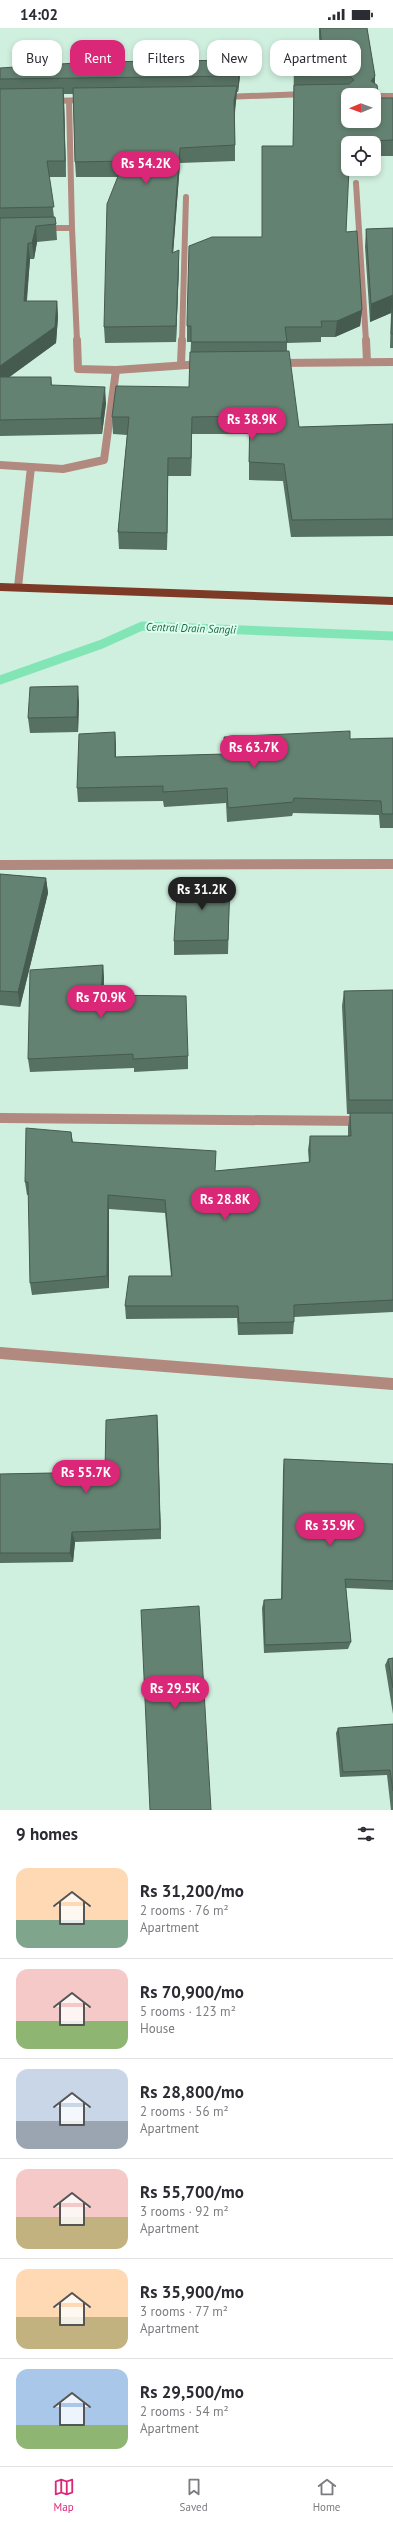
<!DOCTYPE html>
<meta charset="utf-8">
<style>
body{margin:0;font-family:"PT Sans",sans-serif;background:#f7f7f7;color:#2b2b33;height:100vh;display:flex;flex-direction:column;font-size:15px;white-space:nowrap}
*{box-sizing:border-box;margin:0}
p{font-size:13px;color:#7c7c81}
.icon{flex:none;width:22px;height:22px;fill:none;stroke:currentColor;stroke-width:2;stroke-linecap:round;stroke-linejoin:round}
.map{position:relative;height:1782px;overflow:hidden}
.details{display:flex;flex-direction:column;background:#fff;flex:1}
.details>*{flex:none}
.guide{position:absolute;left:12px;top:12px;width:369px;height:36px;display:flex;gap:8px}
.needle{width:26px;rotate:269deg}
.fabs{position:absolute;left:341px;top:60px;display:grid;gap:8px}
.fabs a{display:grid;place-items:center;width:40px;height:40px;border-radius:8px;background:#fff;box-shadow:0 2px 6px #0003;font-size:20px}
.price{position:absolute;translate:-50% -34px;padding:0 9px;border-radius:14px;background:#db2777;color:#fff;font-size:13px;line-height:26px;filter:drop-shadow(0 1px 2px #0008)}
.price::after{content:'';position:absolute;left:50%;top:24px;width:12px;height:9px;margin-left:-6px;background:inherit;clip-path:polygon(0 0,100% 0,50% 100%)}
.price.on{background:#222;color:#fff}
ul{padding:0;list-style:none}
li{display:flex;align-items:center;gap:12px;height:100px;padding:0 16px}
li+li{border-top:1px solid #e1e1e2}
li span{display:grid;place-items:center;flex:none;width:112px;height:80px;border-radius:12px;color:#555}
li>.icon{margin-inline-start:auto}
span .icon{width:48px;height:48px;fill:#fffc;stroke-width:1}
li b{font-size:17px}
h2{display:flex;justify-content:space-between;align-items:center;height:48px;padding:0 16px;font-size:17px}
.chip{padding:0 14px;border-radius:12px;background:#fff;box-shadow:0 2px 6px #0003;font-size:14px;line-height:36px}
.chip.on{background:#db2777;color:#fff}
.status{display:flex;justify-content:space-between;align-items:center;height:28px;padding:0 20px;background:#fff;direction:ltr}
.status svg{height:11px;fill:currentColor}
.tab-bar{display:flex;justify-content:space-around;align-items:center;height:56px;border-top:1px solid #e1e1e2;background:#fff;font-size:11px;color:#7c7c81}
.tab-bar a{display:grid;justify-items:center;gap:2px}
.tab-bar .on{color:#db2777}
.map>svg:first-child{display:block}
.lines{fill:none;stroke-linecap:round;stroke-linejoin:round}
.stream{stroke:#82e5b6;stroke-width:9}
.minor-far3{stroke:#b1897e;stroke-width:6}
.minor-far2{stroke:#b1897e;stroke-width:8}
.minor-far1{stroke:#b1897e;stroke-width:10}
.minor{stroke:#b1897e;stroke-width:12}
.major{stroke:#7d3a27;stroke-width:8}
.wall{fill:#567062}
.shaded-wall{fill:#465b50}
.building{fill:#648272;stroke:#465b50;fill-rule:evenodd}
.labels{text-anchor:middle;stroke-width:4;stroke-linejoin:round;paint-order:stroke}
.water-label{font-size:11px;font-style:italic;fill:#186446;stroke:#ddfeec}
</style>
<div class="status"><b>14:02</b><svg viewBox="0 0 49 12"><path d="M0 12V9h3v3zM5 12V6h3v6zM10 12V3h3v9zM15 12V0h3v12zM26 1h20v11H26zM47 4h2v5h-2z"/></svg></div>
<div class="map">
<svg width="393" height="1782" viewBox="0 0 393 1782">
<rect width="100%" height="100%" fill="#d0f0df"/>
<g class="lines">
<!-- stream -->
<path class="stream" d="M0,652L102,616L142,598L393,608"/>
<!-- minor-far3 -->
<g class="minor-far3">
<path d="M374,68H393"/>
<path d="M224,69L306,66"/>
<path d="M52,73L86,72"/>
<path d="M356,155L366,313"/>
<path d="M43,200H72L69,73"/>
<path d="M72,200L77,313"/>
<path d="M182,313L186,169"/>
</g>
<!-- minor-far2 -->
<g class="minor-far2">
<path d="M77,312L78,341L116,342L202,336"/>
<path d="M366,312L367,334"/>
<path d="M278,335L393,334"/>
<path d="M181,336L182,312"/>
<path d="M0,437L63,441L104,432L116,342"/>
<path d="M18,559L31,439"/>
</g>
<!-- minor-far1 -->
<g class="minor-far1">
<path d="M0,837L393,836"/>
<path d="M0,1090L361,1093"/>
</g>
<!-- minor -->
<path class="minor" d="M0,1325L393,1356"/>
<!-- major -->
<path class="major" d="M0,559L393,573"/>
</g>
<!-- wall -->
<g class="wall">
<path d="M319,0H367L375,48V56L379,70H393V128H374V115H348L346,204L362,282L360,298L335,309H321V314L287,315V323L299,399L393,396V508L291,509L283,453L249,452V406H192L191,448H168L167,522L119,521L118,504L127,407L113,406L112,389L189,359L191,314H187V294L262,209V118H293L294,26H298L299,20H320L319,9Z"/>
<path d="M0,40L240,48L238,64H237L236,73L235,85V133L180,135L173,224L179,237L176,314L105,315L104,299L118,149H76L75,134L73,66H64L66,149H49L54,189L56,196L57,212L37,214L34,231H30L27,273H57L58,289L56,315L9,349H51L52,357L106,375L102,406L0,408Z"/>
<path d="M393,200V320H390L391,285L370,294L365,219L366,201Z"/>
<path d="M79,674L78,704L30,705L28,690Z"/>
<path d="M115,704L116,729L224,726V709L350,711L393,710V800H380L379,787L293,785L292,788L227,794L226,775L164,779L163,773L78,774L77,760Z"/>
<path d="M0,846L46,850L48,865L20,979L0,977Z"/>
<path d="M230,854L228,926L174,927V913Z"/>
<path d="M103,937L104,951L103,967L188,1028V1041L134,1044V1040L30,1044L28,1031Z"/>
<path d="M393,962V1284L294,1289V1294L293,1306L238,1307L237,1290L126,1291L125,1278L171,1248L165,1185L109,1181V1260L32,1267L30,1255L29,1167H27L25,1154L71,1104L73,1114L215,1143L309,1135L308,1122L310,1108H348V1099L350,1086H347L342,978L344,963Z"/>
<path d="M157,1387L161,1511L75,1514L73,1534L0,1535V1446L105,1444Z"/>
<path d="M284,1431L393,1436V1562L346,1560L351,1614L348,1621L264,1625L262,1580L264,1572L281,1571L283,1442Z"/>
<path d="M393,1630V1686L385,1637L388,1631Z"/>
<path d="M393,1696V1782H391L387,1747L340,1749L336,1705L338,1700Z"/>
</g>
<!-- shaded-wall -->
<g class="shaded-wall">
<path d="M241,32L240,48L238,64V48Z"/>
<path d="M375,48L374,63L371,53Z"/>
<path d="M237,58L236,73L234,88V73Z"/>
<path d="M63,60L64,76L66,149L65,133Z"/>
<path d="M180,120V135L172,240V225Z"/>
<path d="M36,198L37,214L34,231L32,215Z"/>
<path d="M28,215L30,231L25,290L24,273Z"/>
<path d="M179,222V237L176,314V298Z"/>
<path d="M393,267V284V270L391,285L370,294L371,276Z"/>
<path d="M57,273L58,289L56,315L0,356V338Z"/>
<path d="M362,282L360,298L335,309L337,293Z"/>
<path d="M105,359L106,375L102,406L101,390Z"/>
<path d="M192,389V406L191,448V430Z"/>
<path d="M168,430V448L167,522V505Z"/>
<path d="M78,658L79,674L78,704L77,689Z"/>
<path d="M115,704L116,719V744L115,729Z"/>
<path d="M46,850L48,865L20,979L18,964Z"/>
<path d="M103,937L104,951L103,981L101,967Z"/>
<path d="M108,1167L109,1181V1260L107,1248Z"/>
<path d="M157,1387L158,1398L161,1511L160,1501Z"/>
<path d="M72,1504L75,1514L73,1534L70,1525Z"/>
</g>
<!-- building -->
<g class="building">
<path d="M320,0H367L375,48L371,53L377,57L379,70H393V112L351,114V115H348V141H349L346,204L357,203L362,282L337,293H321L322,299H285L287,314H191V298H187V294L189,218L212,209H262V118H293L294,57L349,56L354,52L349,47L294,48V26H300L299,20H322ZM348,67H374V93H348Z"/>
<path d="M241,32L238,48L0,51V40L91,34Z"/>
<path d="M237,58L234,73L235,117L180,120L172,225L179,222L176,298L104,299L107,176L124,133L75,134L73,60Z"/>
<path d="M63,60L65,133H47L54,179L0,180V61Z"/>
<path d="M55,189L56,196L36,198L32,215H28L24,273H57L55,299L0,338V190Z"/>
<path d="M393,200V267L371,276L366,201Z"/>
<path d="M393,270V306H391Z"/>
<path d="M289,323L299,399L393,396V491L292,492L284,436L249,434L250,388L192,389L191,430H168L167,505L118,504L129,389H112L116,358L189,359L190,324Z"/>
<path d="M0,349H51V357L105,359L101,390L0,392Z"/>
<path d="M78,658L77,689L28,690L30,659Z"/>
<path d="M350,703V711L393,710V786H382L381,773L294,770L293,774L228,780L227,760L163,764V758L77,760L79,706L115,704V729L225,726L224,709Z"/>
<path d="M0,846L46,850L18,964L0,963Z"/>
<path d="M178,851L230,854L228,912L174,913Z"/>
<path d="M103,937L101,967L186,968L188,1028L133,1031V1026L28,1031L30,942Z"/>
<path d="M393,962V1072H349L344,963Z"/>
<path d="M350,1085H393V1272L294,1277V1294L239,1295L238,1278H125L129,1248H172L165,1172L108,1167L107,1248L30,1255L28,1154H25L26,1100L71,1104L72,1114L216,1123L215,1143L310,1134V1108H351Z"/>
<path d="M157,1387L160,1501L72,1504L70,1525H0V1446L105,1444L106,1392Z"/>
<path d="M284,1431L393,1436V1553L345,1551L351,1614L265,1617L264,1572L282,1571Z"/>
<path d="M199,1578L211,1782H150L141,1582Z"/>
<path d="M393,1630V1660L388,1631Z"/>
<path d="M393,1696V1763L390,1742L343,1744L338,1700Z"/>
</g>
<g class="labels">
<!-- water labels -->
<g class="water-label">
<text transform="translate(191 600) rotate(2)" y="4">Central Drain Sangli</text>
</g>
</g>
</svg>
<div class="fabs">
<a><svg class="needle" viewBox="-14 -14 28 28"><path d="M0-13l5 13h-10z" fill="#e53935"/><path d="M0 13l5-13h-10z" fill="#7c7c81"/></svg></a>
<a><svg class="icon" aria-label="locate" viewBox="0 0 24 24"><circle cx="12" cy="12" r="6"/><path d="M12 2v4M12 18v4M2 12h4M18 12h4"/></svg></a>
</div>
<b class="price" style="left:146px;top:157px">Rs 54.2K</b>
<b class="price" style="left:252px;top:413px">Rs 38.9K</b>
<b class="price" style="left:254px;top:741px">Rs 63.7K</b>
<b class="price on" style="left:202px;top:883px">Rs 31.2K</b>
<b class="price" style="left:101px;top:991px">Rs 70.9K</b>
<b class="price" style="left:225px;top:1193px">Rs 28.8K</b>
<b class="price" style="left:86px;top:1466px">Rs 55.7K</b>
<b class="price" style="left:330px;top:1519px">Rs 35.9K</b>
<b class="price" style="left:175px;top:1682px">Rs 29.5K</b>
<div class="guide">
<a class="chip">Buy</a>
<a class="chip on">Rent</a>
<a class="chip">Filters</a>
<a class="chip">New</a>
<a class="chip">Apartment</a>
</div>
</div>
<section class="details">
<h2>9 homes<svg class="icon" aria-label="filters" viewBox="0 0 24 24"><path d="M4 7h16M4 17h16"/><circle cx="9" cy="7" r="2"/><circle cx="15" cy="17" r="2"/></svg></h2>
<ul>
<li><span style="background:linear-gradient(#ffd9b3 65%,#7fa58c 0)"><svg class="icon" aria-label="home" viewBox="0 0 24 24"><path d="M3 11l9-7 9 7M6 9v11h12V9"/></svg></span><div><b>Rs 31,200/mo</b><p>2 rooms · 76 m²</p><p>Apartment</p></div></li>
<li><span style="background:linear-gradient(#f6c9c9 65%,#8fb573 0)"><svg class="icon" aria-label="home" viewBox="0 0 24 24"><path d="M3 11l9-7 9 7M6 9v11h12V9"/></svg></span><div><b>Rs 70,900/mo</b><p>5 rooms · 123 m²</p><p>House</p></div></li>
<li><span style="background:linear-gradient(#c9d6e8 65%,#9aa5b1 0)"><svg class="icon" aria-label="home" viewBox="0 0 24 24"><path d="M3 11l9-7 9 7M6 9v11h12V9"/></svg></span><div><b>Rs 28,800/mo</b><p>2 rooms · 56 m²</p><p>Apartment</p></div></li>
<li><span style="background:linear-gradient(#f6c9c9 60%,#c2b280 0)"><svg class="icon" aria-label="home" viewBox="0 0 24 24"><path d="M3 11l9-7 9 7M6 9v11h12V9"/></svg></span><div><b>Rs 55,700/mo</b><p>3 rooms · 92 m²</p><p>Apartment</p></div></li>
<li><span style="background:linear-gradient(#ffd9b3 60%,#c2b280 0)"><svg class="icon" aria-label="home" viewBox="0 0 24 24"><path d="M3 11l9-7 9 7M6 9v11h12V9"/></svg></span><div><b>Rs 35,900/mo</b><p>3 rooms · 77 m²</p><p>Apartment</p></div></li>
<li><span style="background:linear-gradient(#a9c7e8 70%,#8fb573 0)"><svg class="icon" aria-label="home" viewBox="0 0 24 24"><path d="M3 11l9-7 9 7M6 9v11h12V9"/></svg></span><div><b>Rs 29,500/mo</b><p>2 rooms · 54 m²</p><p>Apartment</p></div></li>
</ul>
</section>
<nav class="tab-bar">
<a class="on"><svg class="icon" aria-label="map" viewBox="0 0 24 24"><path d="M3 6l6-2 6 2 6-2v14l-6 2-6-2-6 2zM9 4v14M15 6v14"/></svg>Map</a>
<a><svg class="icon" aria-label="saved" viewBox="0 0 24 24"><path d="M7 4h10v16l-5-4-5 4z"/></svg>Saved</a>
<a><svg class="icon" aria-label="home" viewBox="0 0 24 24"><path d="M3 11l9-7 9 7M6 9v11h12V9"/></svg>Home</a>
</nav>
